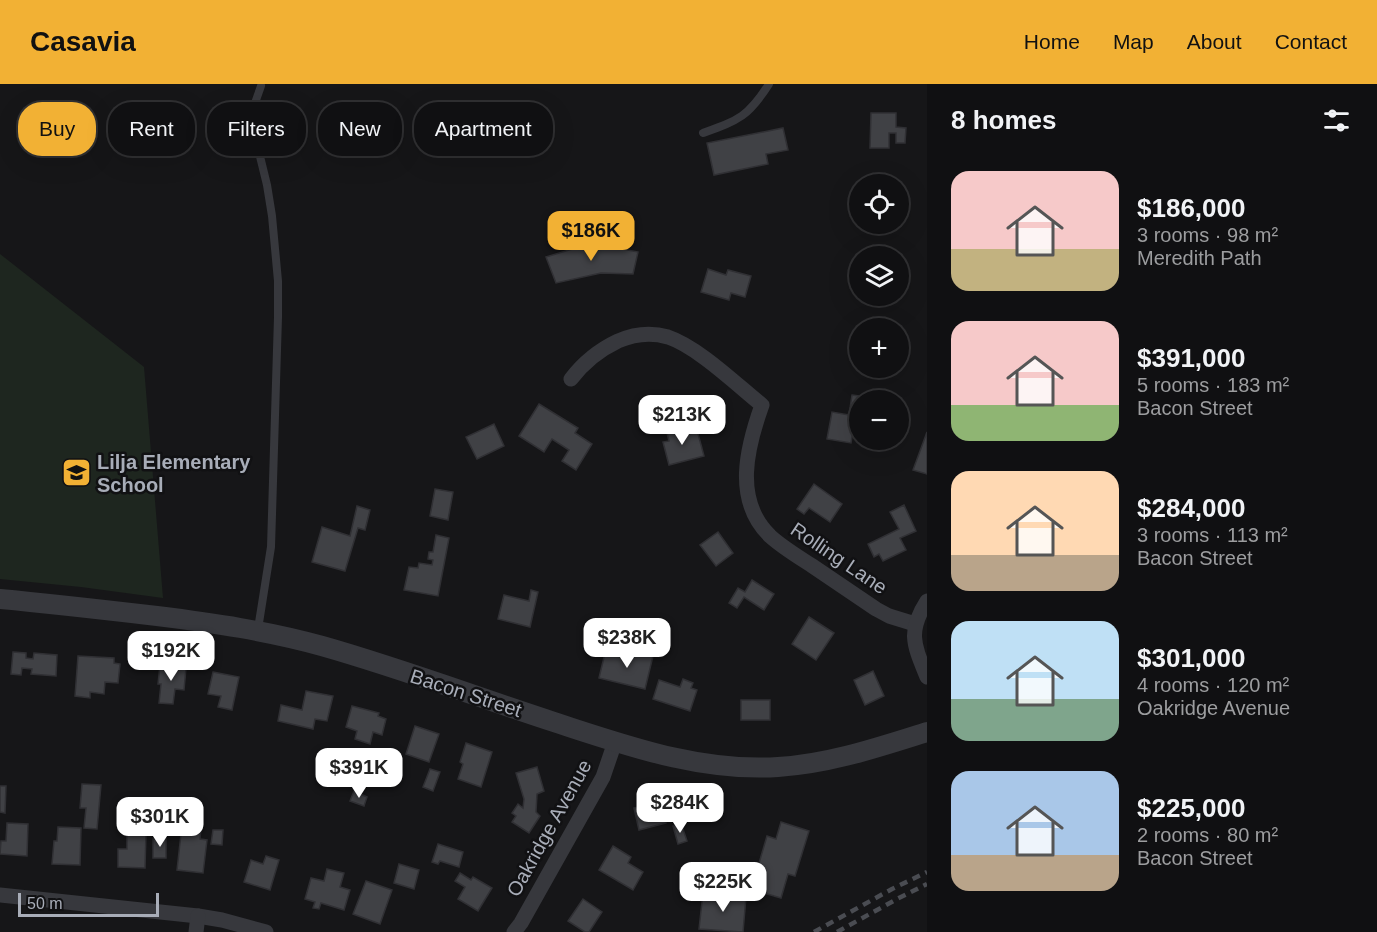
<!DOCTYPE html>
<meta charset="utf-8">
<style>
body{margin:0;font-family:Helvetica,sans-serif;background:#19191b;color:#f1f3f6;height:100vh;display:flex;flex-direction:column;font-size:22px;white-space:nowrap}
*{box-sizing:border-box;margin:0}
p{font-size:20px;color:#9c9d9f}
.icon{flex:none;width:33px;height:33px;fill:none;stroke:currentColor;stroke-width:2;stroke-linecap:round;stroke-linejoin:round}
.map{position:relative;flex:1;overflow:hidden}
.side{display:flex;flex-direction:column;background:#101012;width:450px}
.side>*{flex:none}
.top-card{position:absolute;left:18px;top:18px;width:570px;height:54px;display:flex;gap:12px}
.fabs{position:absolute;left:849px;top:90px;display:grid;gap:12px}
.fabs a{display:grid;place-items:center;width:60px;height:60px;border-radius:50%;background:#101012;box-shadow:0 6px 24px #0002,0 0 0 2px #303032;font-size:30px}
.scale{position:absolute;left:18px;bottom:15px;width:141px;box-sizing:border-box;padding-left:6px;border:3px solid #a8adb8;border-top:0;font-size:16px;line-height:21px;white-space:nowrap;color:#a8adb8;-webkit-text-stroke:4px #111113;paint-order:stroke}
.price{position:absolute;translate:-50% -51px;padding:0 14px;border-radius:12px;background:#fff;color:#222;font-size:20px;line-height:39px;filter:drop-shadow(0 2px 3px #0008)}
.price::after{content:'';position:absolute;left:50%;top:36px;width:18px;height:14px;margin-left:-9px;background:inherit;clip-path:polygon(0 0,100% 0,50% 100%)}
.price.current{background:#f2b134;color:#111}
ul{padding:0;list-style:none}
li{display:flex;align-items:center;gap:18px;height:150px;padding:0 24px}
li span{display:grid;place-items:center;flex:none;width:168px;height:120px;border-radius:18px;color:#555}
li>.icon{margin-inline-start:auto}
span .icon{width:72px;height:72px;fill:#fffc;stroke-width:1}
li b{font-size:26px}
h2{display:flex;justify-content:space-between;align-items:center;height:72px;padding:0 24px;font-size:26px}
.pill{padding:0 21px;border-radius:24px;background:#101012;box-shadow:0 6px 24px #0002,0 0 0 2px #303032;font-size:21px;line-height:54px}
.pill.current{background:#f2b134;color:#111}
header{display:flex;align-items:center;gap:36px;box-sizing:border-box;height:84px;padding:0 30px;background:#f2b134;color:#111}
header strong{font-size:28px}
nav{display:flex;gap:33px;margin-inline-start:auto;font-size:21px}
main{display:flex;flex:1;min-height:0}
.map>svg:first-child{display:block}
.green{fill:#1e261f}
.building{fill:#404145;stroke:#303034;stroke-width:1.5}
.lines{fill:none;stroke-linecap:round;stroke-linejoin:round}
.service{stroke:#37383d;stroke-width:8}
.minor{stroke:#37383d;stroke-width:15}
.tertiary{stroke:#37383d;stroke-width:20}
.rail{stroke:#4a4c52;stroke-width:4.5;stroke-dasharray:8 6;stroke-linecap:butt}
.labels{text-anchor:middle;stroke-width:5;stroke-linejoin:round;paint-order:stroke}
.poi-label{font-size:20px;font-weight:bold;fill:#a8adb8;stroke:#111113;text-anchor:start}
.street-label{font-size:20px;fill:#a8adb8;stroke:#111113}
</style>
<header>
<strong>Casavia</strong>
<nav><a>Home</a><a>Map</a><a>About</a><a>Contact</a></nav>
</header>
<main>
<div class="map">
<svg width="927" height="848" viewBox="0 0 927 848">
<rect width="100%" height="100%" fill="#161618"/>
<!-- green -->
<path class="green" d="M0,170L144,283L163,514L81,503L0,495Z"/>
<!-- building -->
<g class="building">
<path d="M871,29H896V43L906,44L905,59H896V49H889V64H870Z"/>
<path d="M783,44L788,66L766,70L768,80L714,91L707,59Z"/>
<path d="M592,159L638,168L633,190L601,189L556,199L546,173Z"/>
<path d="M708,185L726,191L728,186L751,192L745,213L731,209L729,216L701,208Z"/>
<path d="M852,311L874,314V316H860V335L855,334L851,359L827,355L832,328L849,331Z"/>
<path d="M539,320L578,344L575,349L592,360L576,386L562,377L569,366L552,355L544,368L519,352Z"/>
<path d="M494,340L504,362L477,375L466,353Z"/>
<path d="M678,342L680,350L697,346L704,372L669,381L663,358L669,357L666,345Z"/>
<path d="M927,348V390L913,386Z"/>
<path d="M814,400L842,420L830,438L809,424L804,430L797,425Z"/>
<path d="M435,405L453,408L448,436L430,432Z"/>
<path d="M904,421L916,447L900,454L906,466L883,477L879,470L874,473L868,460L899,445L890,428Z"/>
<path d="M357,422L370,426L365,446L358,444L345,487L312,478L322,443L350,452Z"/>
<path d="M718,448L733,469L716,482L700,461Z"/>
<path d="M436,451L449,454L438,512L404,506L409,483L418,484L419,479L432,481L433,476L428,475L429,468H433Z"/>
<path d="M752,496L774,510L764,526L744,513L737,524L729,519L738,504L745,508Z"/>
<path d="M531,506L538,508L530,543L498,535L504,511L529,517Z"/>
<path d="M809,533L834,549L816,576L792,560Z"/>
<path d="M634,567L653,572L645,605L599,594L605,569L632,575Z"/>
<path d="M13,568L26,569V574L33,575L34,569L57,571L56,592L31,590L32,585L22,584L21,591L11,590Z"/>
<path d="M78,572L114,574V579L120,580L118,599L105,598L104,610L90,608V614L75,612Z"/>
<path d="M160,581L186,584L184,606L175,605L173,620L159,619L161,600H158Z"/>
<path d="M873,587L884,612L865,621L854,596Z"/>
<path d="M213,588L239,593L232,626L218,623L221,612L208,610Z"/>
<path d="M683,595L693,599L691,604L697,606L690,627L653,615L659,596L680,603Z"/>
<path d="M306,607L333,612L327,637L315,635L313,645L278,637L281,621L302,626Z"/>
<rect x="741" y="616" width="29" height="20"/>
<path d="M352,622L379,629L378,632L386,635L382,651L373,648L370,660L355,655L357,647L346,643Z"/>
<path d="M415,642L439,650L429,678L406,670Z"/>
<path d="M466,659L492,668L481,703L458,695L463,680L460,678Z"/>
<path d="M537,683L544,707L537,710L536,728L540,732L529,749L512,738L516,732L512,729L518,720L523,724L524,715L516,689Z"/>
<path d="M430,685L440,688L433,707L423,703Z"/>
<path d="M82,700L101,701L97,745L84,744L86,724H80Z"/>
<path d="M0,702H6L5,729L0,728Z"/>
<path d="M354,707L367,713L364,722L350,717Z"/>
<path d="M661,718L666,739L639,746L634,724Z"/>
<path d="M781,738L809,747L795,792L788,790L781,814L760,808L766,789L757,786L767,752L776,755Z"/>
<path d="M7,739L28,740L27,772L0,770L1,757H6Z"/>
<path d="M681,739L687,757L678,760L673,742Z"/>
<path d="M182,741L201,744L200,755L207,756L203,789L177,786Z"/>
<path d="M58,743L81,744L80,781L52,780L54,757H57Z"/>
<path d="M213,746H223L222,761L211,760Z"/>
<path d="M127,748H146L145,784L118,783V765H127Z"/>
<rect x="153" y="755" width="13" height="19"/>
<path d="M438,760L463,768L459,783L440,777L438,780L432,778Z"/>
<path d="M613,762L631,773L628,779L643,788L633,806L599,786Z"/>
<path d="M266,772L279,776L270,806L244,798L251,776L263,780Z"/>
<path d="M399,780L419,786L414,805L394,799Z"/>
<path d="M327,785L344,789L340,803L350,806L344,826L321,819L319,825L313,824L315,818L305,815L311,794L324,797Z"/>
<path d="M460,789L471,796L473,793L492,804L478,827L458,815L465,803L455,797Z"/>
<path d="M366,797L392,806L380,840L353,830Z"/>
<path d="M703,809L746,813L743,848L699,845Z"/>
<path d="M583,815L602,828L589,848H585L568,837Z"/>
</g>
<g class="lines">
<!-- service -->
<g class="service">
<path d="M703,49C739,36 748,33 769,0"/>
<path d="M258,545L271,463L278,233V197L272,132L267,101L255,52L254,34L255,19L261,2"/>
</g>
<!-- minor -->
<g class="minor">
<path d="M571,295C584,278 599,266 618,257C634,250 651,248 668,253C698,263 737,301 762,321C747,363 733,416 770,452C782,463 797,472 811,481C833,496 854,510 876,525L889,532L915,540"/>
<path d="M927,517C907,548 914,561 927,593"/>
<path d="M0,811L198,832L222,836L266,848"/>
<path d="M196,848L198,832"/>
<path d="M514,848L521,839L603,693L615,658"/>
</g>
<!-- tertiary -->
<path class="tertiary" d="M0,515C53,520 105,526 157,532C213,539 268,547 322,562C400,584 477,613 554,638C628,662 700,688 778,683C829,680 879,663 927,648"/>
<!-- rail -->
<g class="rail">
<path d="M814,848L892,805L927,788"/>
<path d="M837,848L897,815L927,800"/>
</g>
</g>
<!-- icons -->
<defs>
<symbol id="school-square" viewBox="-11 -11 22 22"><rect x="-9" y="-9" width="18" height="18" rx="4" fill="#f2b134" stroke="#111113"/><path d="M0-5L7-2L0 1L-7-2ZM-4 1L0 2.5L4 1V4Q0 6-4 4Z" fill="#111"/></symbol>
</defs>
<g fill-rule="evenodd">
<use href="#school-square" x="60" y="372" width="33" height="33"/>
</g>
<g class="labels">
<!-- poi labels -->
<g class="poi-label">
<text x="97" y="385">Lilja Elementary<tspan x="97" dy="23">School</tspan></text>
</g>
<!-- street labels -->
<g class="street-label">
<text transform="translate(839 474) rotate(34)" y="7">Rolling Lane</text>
<text transform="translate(466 609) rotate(18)" y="7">Bacon Street</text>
<text transform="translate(549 744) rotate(-61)" y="7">Oakridge Avenue</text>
</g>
</g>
</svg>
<div class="fabs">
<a><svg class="icon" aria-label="locate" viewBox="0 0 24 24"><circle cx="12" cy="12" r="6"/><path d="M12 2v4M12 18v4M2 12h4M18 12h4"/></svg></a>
<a><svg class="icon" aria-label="layers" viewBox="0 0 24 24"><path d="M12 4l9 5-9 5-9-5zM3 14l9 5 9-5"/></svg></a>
<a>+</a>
<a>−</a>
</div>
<div class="scale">50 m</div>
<b class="price current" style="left:591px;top:178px">$186K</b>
<b class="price" style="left:682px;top:362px">$213K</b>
<b class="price" style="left:627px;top:585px">$238K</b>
<b class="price" style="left:171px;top:598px">$192K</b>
<b class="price" style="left:359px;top:715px">$391K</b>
<b class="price" style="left:680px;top:750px">$284K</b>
<b class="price" style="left:160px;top:764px">$301K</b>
<b class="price" style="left:723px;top:829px">$225K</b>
<div class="top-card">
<a class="pill current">Buy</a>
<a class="pill">Rent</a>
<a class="pill">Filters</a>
<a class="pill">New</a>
<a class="pill">Apartment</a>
</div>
</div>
<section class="side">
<h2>8 homes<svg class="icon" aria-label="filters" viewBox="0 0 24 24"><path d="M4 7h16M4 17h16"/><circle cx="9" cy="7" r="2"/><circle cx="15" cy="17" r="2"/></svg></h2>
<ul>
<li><span style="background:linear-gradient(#f6c9c9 65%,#c2b280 0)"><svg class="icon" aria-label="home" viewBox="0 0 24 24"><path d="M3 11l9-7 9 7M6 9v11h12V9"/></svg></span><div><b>$186,000</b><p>3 rooms · 98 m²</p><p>Meredith Path</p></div></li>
<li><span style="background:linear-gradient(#f6c9c9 70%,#8fb573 0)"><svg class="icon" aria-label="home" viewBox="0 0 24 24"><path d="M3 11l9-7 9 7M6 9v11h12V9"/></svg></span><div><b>$391,000</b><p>5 rooms · 183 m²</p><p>Bacon Street</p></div></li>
<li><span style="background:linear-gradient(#ffd9b3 70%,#b9a48a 0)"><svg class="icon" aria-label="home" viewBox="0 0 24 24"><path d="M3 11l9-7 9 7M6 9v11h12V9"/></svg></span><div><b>$284,000</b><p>3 rooms · 113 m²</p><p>Bacon Street</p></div></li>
<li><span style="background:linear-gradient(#bfe0f5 65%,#7fa58c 0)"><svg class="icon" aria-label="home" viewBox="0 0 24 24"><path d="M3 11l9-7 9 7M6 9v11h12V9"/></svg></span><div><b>$301,000</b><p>4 rooms · 120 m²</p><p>Oakridge Avenue</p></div></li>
<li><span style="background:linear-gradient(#a9c7e8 70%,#b9a48a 0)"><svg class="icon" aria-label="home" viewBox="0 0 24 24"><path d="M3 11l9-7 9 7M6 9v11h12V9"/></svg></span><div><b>$225,000</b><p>2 rooms · 80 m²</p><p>Bacon Street</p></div></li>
</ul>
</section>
</main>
